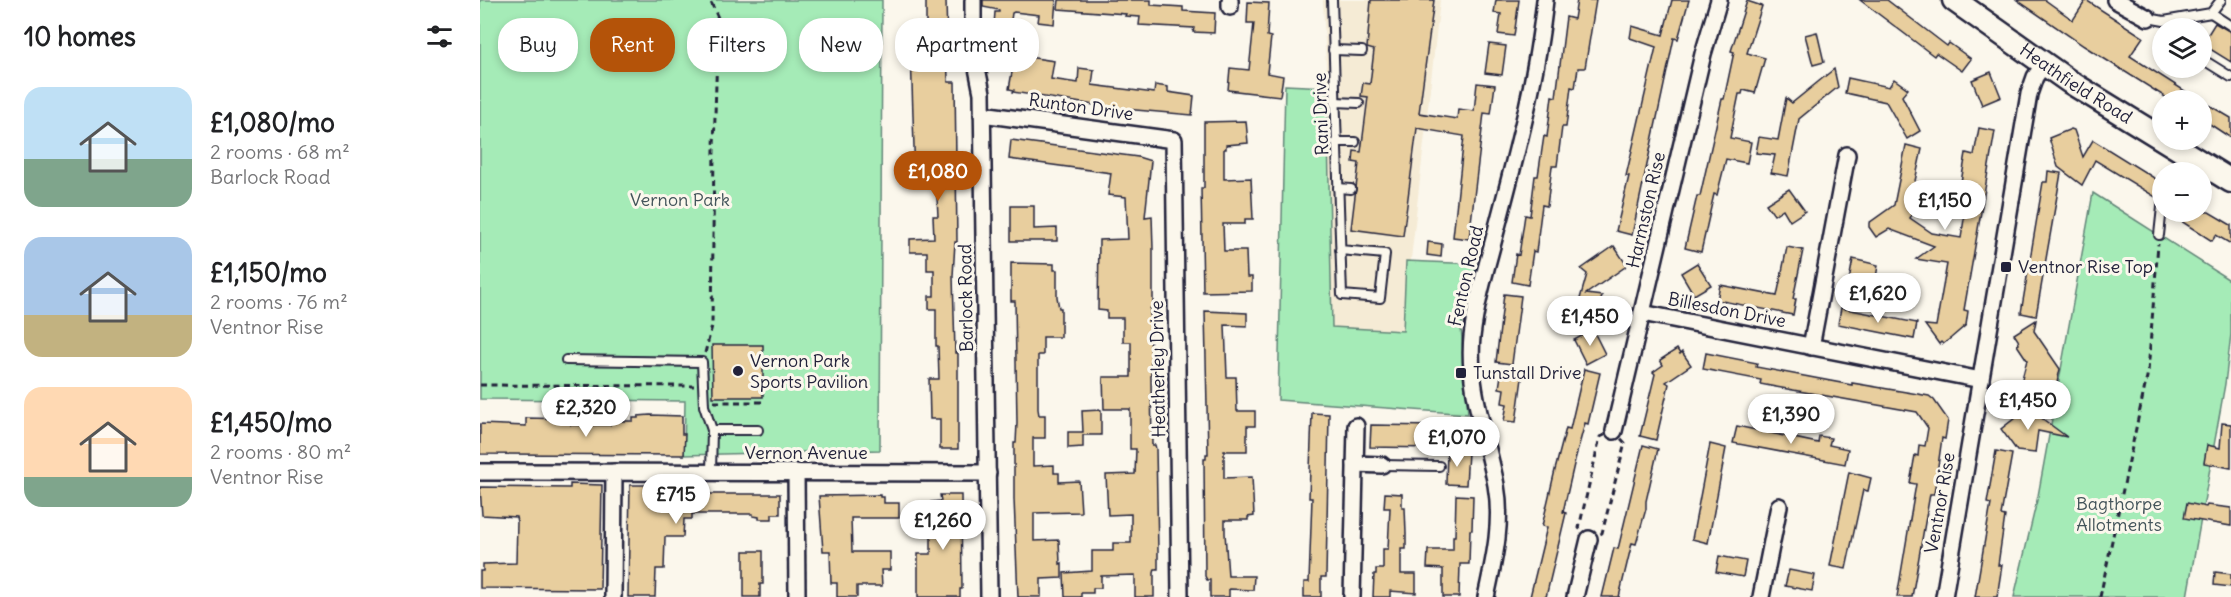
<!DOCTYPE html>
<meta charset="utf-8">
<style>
body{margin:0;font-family:Delius,sans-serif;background:#f6f6f6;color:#202124;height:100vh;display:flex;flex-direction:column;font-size:22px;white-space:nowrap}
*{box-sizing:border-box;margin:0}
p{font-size:20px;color:#757577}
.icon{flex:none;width:33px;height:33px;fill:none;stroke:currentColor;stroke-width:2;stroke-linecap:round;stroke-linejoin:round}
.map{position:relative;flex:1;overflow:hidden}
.sheet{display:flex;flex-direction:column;background:#fff;width:480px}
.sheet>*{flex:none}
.hud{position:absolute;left:18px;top:18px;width:570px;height:54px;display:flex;gap:12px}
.buttons{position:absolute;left:1672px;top:18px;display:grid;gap:12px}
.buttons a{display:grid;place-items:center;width:60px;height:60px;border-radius:50%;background:#fff;box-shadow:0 3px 9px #0003;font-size:30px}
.price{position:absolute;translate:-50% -51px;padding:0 14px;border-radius:21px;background:#fff;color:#222;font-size:20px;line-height:39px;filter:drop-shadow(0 2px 3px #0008)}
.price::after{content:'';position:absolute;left:50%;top:36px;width:18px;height:14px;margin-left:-9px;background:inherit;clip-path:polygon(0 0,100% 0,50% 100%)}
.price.on{background:#b45309;color:#fff}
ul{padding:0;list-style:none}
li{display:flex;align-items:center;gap:18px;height:150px;padding:0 24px}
li span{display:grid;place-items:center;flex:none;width:168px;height:120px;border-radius:18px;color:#555}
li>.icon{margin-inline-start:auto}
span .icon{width:72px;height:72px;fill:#fffc;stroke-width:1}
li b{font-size:26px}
h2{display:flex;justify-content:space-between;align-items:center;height:72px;padding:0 24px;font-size:26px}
.tag{padding:0 21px;border-radius:24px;background:#fff;box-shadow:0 3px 9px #0003;font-size:21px;line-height:54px}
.tag.on{background:#b45309;color:#fff}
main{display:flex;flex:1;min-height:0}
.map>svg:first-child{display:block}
.built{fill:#f5ebd5}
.green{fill:#a5ebb7;stroke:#648679;stroke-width:1.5}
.building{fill:#e8ce9e;stroke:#22223b;stroke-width:1.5}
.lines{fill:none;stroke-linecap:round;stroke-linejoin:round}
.lane-casing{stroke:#22223b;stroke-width:12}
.street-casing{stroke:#22223b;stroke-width:20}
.secondary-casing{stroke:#22223b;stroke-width:27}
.path{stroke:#22223b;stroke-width:3;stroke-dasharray:6 4.5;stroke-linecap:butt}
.lane{stroke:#fbf7ec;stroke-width:8}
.street{stroke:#fbf7ec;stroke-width:15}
.secondary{stroke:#fbf7ec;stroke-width:22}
.poi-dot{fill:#22223b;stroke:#fbf7ec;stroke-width:2}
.labels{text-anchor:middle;stroke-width:6;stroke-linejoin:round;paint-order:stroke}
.street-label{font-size:18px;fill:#22223b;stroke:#fbf7ec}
.park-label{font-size:18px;fill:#43545a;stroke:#fbf7ec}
.poi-label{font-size:18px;fill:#22223b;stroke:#fbf7ec;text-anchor:start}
</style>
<main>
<section class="sheet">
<h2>10 homes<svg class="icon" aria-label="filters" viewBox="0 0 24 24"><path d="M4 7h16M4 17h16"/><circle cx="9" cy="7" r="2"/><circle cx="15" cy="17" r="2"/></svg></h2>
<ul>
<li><span style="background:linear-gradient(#bfe0f5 60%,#7fa58c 0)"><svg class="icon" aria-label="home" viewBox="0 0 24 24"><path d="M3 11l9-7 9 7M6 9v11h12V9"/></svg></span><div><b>£1,080/mo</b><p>2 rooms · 68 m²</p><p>Barlock Road</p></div></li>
<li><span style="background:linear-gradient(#a9c7e8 65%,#c2b280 0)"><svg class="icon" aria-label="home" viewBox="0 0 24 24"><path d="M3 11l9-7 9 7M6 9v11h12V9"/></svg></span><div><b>£1,150/mo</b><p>2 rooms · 76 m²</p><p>Ventnor Rise</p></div></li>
<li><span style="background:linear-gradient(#ffd9b3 75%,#7fa58c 0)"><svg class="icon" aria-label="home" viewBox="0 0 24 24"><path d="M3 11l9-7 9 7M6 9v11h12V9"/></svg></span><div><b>£1,450/mo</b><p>2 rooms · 80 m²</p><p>Ventnor Rise</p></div></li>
</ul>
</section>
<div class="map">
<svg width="1751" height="597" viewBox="0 0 1751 597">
<rect width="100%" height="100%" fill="#fbf7ec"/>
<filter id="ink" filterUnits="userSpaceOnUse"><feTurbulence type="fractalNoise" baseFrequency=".0167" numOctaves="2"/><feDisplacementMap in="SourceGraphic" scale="12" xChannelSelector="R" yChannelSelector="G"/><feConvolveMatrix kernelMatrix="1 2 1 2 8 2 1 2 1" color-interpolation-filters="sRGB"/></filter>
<g filter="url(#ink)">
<!-- built -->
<path class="built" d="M843,0H960L923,331L852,328L847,87Z"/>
<!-- green -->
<g class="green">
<path d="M0,0H402L400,450L204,455L205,401L0,399Z"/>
<path d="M805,85L847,87L852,327L923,331L926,261L996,264L981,327L988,414L798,400Z"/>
<path d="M1613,193L1751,281V334L1745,384L1707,597H1534L1558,496Z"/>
</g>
<!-- building -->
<g class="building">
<path d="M446,0H466L468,82H475L477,242H475L473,276L475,353H478V449H460V419H450L449,379H459L458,346H456V309H449V296H454V270H447V252H430V239L454,238L453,216H458L456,179H435L431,52H425V40L446,41Z"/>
<path d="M503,0H576L574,24L558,22L559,15L534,12L532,13L530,27L514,25L515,12H519V10L503,7Z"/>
<path d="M579,0H671V5L703,7V11L735,13L734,33L713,32L714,28L659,25L660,17L645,16L646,14L578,9Z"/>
<path d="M891,0H954L939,113L977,119L978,109L994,111L997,83L1015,85L1011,114L1004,113L989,239L973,237L984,136L937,128L923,236L871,229L879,163L873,162L874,151L881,152L888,97L881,96L883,83L890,84L894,50L887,48Z"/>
<path d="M1016,0H1039L1034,36L1018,34L1021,14L1014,13Z"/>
<path d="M1097,0H1116L1105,68H1098L1095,88L1091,87L1086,127H1082L1077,166H1072L1067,206L1062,205L1056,252L1053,251L1048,285L1032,282L1036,254L1039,255L1045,215L1050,216L1055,176H1058L1064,136L1067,137L1072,96L1076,97L1086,17L1094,19Z"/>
<path d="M1192,0H1209L1198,39L1194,38L1152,235L1136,231L1149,176H1146L1176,47L1150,38L1152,26L1183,35Z"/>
<path d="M1380,0H1407L1467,46L1469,43L1491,59L1482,71L1456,53L1454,56Z"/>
<path d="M1537,0H1565L1593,20L1606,0L1663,37L1650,56L1719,100H1690L1604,46Z"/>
<path d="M1267,1L1282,6L1267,53L1285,58L1275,93L1263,90L1262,94H1259L1250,138L1271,142L1267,163L1246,159L1237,195L1234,194L1221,252L1205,248L1217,196H1220L1242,99H1244L1254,52L1251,51Z"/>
<path d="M768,2L789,3L787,36L791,37L787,73L803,76L800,96L748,90L750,68L769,70L774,23H767Z"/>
<path d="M1735,23L1751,32V62L1722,44Z"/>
<path d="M1337,32L1344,62L1333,65L1325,35Z"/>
<path d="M1009,44L1026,46L1022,75L1005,73Z"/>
<path d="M535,55L574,61L571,79L598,83L599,68L614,70L612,85L674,93L675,85L688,87V92L714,96L712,115L633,108L533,92L534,90L529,89Z"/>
<path d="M1354,69L1358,87L1319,119L1308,176L1291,173L1295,155L1276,153L1279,137L1298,140L1306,98L1312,103Z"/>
<path d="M1511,72L1521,97L1502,105L1492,80Z"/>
<path d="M1368,78L1409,87L1414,79L1428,89L1422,96L1440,131L1427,139L1406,102L1365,93Z"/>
<path d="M1722,101L1751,118V138L1722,119Z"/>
<path d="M766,121L768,143L746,145V149H744V179L771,178L773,219H765V224H743L744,251H766L767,277H772V291L723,292L721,188H724V122Z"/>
<path d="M1499,128L1515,131L1484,310L1488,311L1486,325L1471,338L1463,344L1461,342L1459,344L1445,325L1456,326L1467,264L1436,259L1454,246L1409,229L1396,237L1389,227V223L1414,205L1426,145L1442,149L1430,204L1436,208L1430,218L1452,233L1481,238L1485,213L1476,211L1486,153L1494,155Z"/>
<path d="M1591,129L1594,130L1603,157L1613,140L1679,181L1677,184L1683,188V192L1679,194L1677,198L1615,160L1602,185L1578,167L1569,138Z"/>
<path d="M531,140L658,157L671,161L665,217L672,216L673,249V304L670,309L671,379L672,445H675L676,449L678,551V569H675L674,573V597H655V575L621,576V588H613V593H601V597H585L584,573L612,571V551H633V543H651V514L628,515L626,475L655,474L656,449H650V409H624L623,377H651V342H643V318H627V311L618,310L619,240L648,239L646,197L628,195L631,173L529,159Z"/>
<path d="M1568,171L1581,173L1556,316L1541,313L1563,182H1567Z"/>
<path d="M1309,189L1325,211L1310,221L1303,209L1294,215L1286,204Z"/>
<path d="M531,206H554V229L577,228V241H531Z"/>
<path d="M1707,212H1729L1751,225V244L1736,235L1732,241L1701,221Z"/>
<path d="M948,242L962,244L961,257L947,255Z"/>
<path d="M1134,246L1146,264L1145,267L1106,294L1122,296L1116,319L1096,313L1107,274L1101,269Z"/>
<path d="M1307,247L1323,250L1313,299H1316L1313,315L1237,300L1240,285L1297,296Z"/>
<path d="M1373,259L1398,265L1396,278L1387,276L1384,289L1368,286Z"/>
<path d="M531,263L574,264V270H577V297L579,308H581V337H563V355H558V409L559,415H565V438H553V466L574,465V473H579V482L599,481L601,512L554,513V541L579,540L580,564L582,563V578L561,579V597H538L534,499V443H536L537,423L535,301H531Z"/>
<path d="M1217,263L1231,285L1214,295L1201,273Z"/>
<path d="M1024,294L1041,296L1032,364L1016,362Z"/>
<path d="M1361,308L1437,323L1434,339L1358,324Z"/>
<path d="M725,311L767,313V326L745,325L747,377H756L757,411H775V426H767V451H744V478L772,477L774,516L768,517V520H745V533L748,576H774L773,590L749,589V597H730V580H727L725,576L724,459H726V454H728Z"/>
<path d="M1556,320L1554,331L1580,369L1573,401L1538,394L1547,360L1537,345L1539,344L1538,340L1534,334Z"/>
<path d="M1113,330L1125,354L1106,364L1094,340Z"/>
<path d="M232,345H283V397H233Z"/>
<path d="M1197,349L1200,354L1202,352L1211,365L1186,382L1189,384L1176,440L1160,436L1175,374L1173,372L1183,365L1180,360Z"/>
<path d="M1226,353L1277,363L1276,367L1372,385V383L1432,393L1449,396L1454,400L1468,420L1465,439L1462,438L1454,494H1450L1432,597H1417L1436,484L1430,483L1435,455L1438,456L1439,445L1445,446L1448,428L1437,412L1296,387L1280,384L1281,380L1223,369Z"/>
<path d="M1022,369L1043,371L1036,422L1024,421L1027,404L1022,403L1024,389L1019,388Z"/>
<path d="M1104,369L1120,373L1108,424L1105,423L1095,460L1083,512L1086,513L1066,597H1050L1067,527L1062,526L1075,470L1086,428L1090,429Z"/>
<path d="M1548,408L1587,437L1558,431L1555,453L1537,451L1521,429Z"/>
<path d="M621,410V435H603V447L588,448V432H603L602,411Z"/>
<path d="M832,413L849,414L846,577H841V597H824V582H829L832,498H829Z"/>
<path d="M170,415L202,416V434H205L204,455L0,454V424L46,426V418L91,419V425H130V421H153V418H158V416Z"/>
<path d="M1742,423L1751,424V468L1724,463L1727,445L1740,448Z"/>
<path d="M891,425L956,426V448L890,447Z"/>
<path d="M1257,426L1338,443L1339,436L1351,438L1349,445L1368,449L1365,464L1253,443Z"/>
<path d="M1230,444L1246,448L1228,543L1212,539Z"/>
<path d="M1163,445L1178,449L1166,501V509L1156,544L1152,543L1139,597H1122L1134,548L1138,549Z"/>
<path d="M967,451L988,452L986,485L966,484Z"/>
<path d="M1516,451L1532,454L1521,515L1525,516L1518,565H1522L1517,597H1495L1511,504L1507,503Z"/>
<path d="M1369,472L1391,478L1388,491L1383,490L1366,569L1350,566Z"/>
<path d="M90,484L122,485L120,589L0,588V571H3V564L36,563L37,522L36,517L2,515L0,487L90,488Z"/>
<path d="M150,485H172V488H212V494H300V514H292V519H279V517L273,516V514H212V519H204L203,537H185L184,569H176L175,597H148Z"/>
<path d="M905,493L922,494V508H925L926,534V549H921V574H936V593L910,591V597H893L894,574H896V569H903V549H908L910,508H904Z"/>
<path d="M400,495V497H404V503H419V518H371L372,552H410V570H401L402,586H377V597H357V583H351L350,551H343L339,496Z"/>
<path d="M460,495H481L482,589H480V597H438V554H451V502L461,501Z"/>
<path d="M976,495L993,496L992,530H990L989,564H980L979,597H963V569L947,568L948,550H973V536H975Z"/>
<path d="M1707,503L1726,507L1727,505L1751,508V526L1704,518Z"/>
<path d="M264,551H283V584H280V597H264Z"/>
<path d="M1239,556L1266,561L1263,577L1236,572Z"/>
<path d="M1309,570L1335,575L1332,591L1305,586Z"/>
<path d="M1735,572L1751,574V587L1734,585Z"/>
</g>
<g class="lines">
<defs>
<g id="lane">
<path d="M852,0L862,295L900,298L905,254L860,250"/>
<path d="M1731,13L1751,26"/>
<path d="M1668,18L1684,21L1731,13L1741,0"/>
<path d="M853,50L882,51"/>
<path d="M1722,59L1751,77"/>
<path d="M855,102L879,103"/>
<path d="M856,142H875"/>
<path d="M1699,172L1707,158"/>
<path d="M858,188L871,189"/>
<path d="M1679,235L1683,198"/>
<path d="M86,360L222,362L224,406L232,430L231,472"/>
<path d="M232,430H278"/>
<path d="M902,465L959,466"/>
</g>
<g id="street">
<path d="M493,0V48L502,93L509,597"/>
<path d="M1635,0L1668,18"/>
<path d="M750,7V0"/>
<path d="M502,114L694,140L700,597"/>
<path d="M1162,313L1501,380"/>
<path d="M1331,347L1367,155"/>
<path d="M1134,431L1223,54L1239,0"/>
<path d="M875,464L902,465"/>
<path d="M0,472L508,473"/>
<path d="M316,472L317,597"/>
<path d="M133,597L134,472"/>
<path d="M872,597L876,426"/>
<path d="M1006,597C1014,560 1023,523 1016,485C1007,437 987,387 992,337C996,301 1007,266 1016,231C1036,155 1057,78 1065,0"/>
<path d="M1095,597L1109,539"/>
<path d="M1281,597L1299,506"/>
<path d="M1464,597L1549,94L1555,77L1564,64"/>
</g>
<g id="secondary">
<path id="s1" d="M1474,0L1590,82L1751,181"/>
</g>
</defs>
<!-- lane casing -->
<use href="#lane" class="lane-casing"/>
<!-- street casing -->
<use href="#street" class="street-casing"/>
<!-- secondary casing -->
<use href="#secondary" class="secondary-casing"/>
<!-- path -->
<g class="path">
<path d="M225,353L232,326L234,148L238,18L230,0"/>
<path d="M0,385L214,386"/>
<path d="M234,402H283"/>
<path d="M1134,431L1145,443L1122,533L1109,539L1099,528L1120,437Z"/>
<path d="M1620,597L1668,372L1678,244"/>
</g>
<!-- lane -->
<use href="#lane" class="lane"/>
<!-- street -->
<use href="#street" class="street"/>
<!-- secondary -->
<use href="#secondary" class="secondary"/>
</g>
</g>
<!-- markers -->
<g class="poi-dot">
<rect x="1520" y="261" width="12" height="12" rx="3"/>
<circle cx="258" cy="371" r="6"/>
<rect x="975" y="367" width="12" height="12" rx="3"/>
</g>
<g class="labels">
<!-- street labels -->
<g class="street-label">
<text dy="6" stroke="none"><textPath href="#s1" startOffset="148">Heathfield Road</textPath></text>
<text transform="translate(601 107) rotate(8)" y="6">Runton Drive</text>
<text transform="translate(841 114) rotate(-92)" y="6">Rani Drive</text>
<text transform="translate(1166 210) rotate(-77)" y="6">Harmston Rise</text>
<text transform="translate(986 276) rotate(-77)" y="6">Fenton Road</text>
<text transform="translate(486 298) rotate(-91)" y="6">Barlock Road</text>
<text transform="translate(1247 310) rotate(11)" y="6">Billesdon Drive</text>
<text transform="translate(678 369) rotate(-91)" y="6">Heatherley Drive</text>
<text x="326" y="459">Vernon Avenue</text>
<text transform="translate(1460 503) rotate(-80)" y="6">Ventnor Rise</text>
</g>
<!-- park labels -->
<g class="park-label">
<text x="200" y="206">Vernon Park</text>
<text x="1639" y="510">Bagthorpe<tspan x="1639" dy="21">Allotments</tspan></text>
</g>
<!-- poi labels -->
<g class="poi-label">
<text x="1538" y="273">Ventnor Rise Top</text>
<text x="270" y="367">Vernon Park<tspan x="270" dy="21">Sports Pavilion</tspan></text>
<text x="993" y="379">Tunstall Drive</text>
</g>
</g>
</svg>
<div class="buttons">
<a><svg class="icon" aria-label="layers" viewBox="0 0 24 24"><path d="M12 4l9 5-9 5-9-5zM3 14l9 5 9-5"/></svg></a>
<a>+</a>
<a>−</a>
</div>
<b class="price on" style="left:458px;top:202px">£1,080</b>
<b class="price" style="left:1465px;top:231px">£1,150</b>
<b class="price" style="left:1398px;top:324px">£1,620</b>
<b class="price" style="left:1110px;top:347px">£1,450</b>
<b class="price" style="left:1548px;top:431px">£1,450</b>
<b class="price" style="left:106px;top:438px">£2,320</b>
<b class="price" style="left:1311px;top:445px">£1,390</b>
<b class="price" style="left:977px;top:468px">£1,070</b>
<b class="price" style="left:196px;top:525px">£715</b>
<b class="price" style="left:463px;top:551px">£1,260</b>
<div class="hud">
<a class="tag">Buy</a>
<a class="tag on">Rent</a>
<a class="tag">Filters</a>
<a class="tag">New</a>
<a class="tag">Apartment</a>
</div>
</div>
</main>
